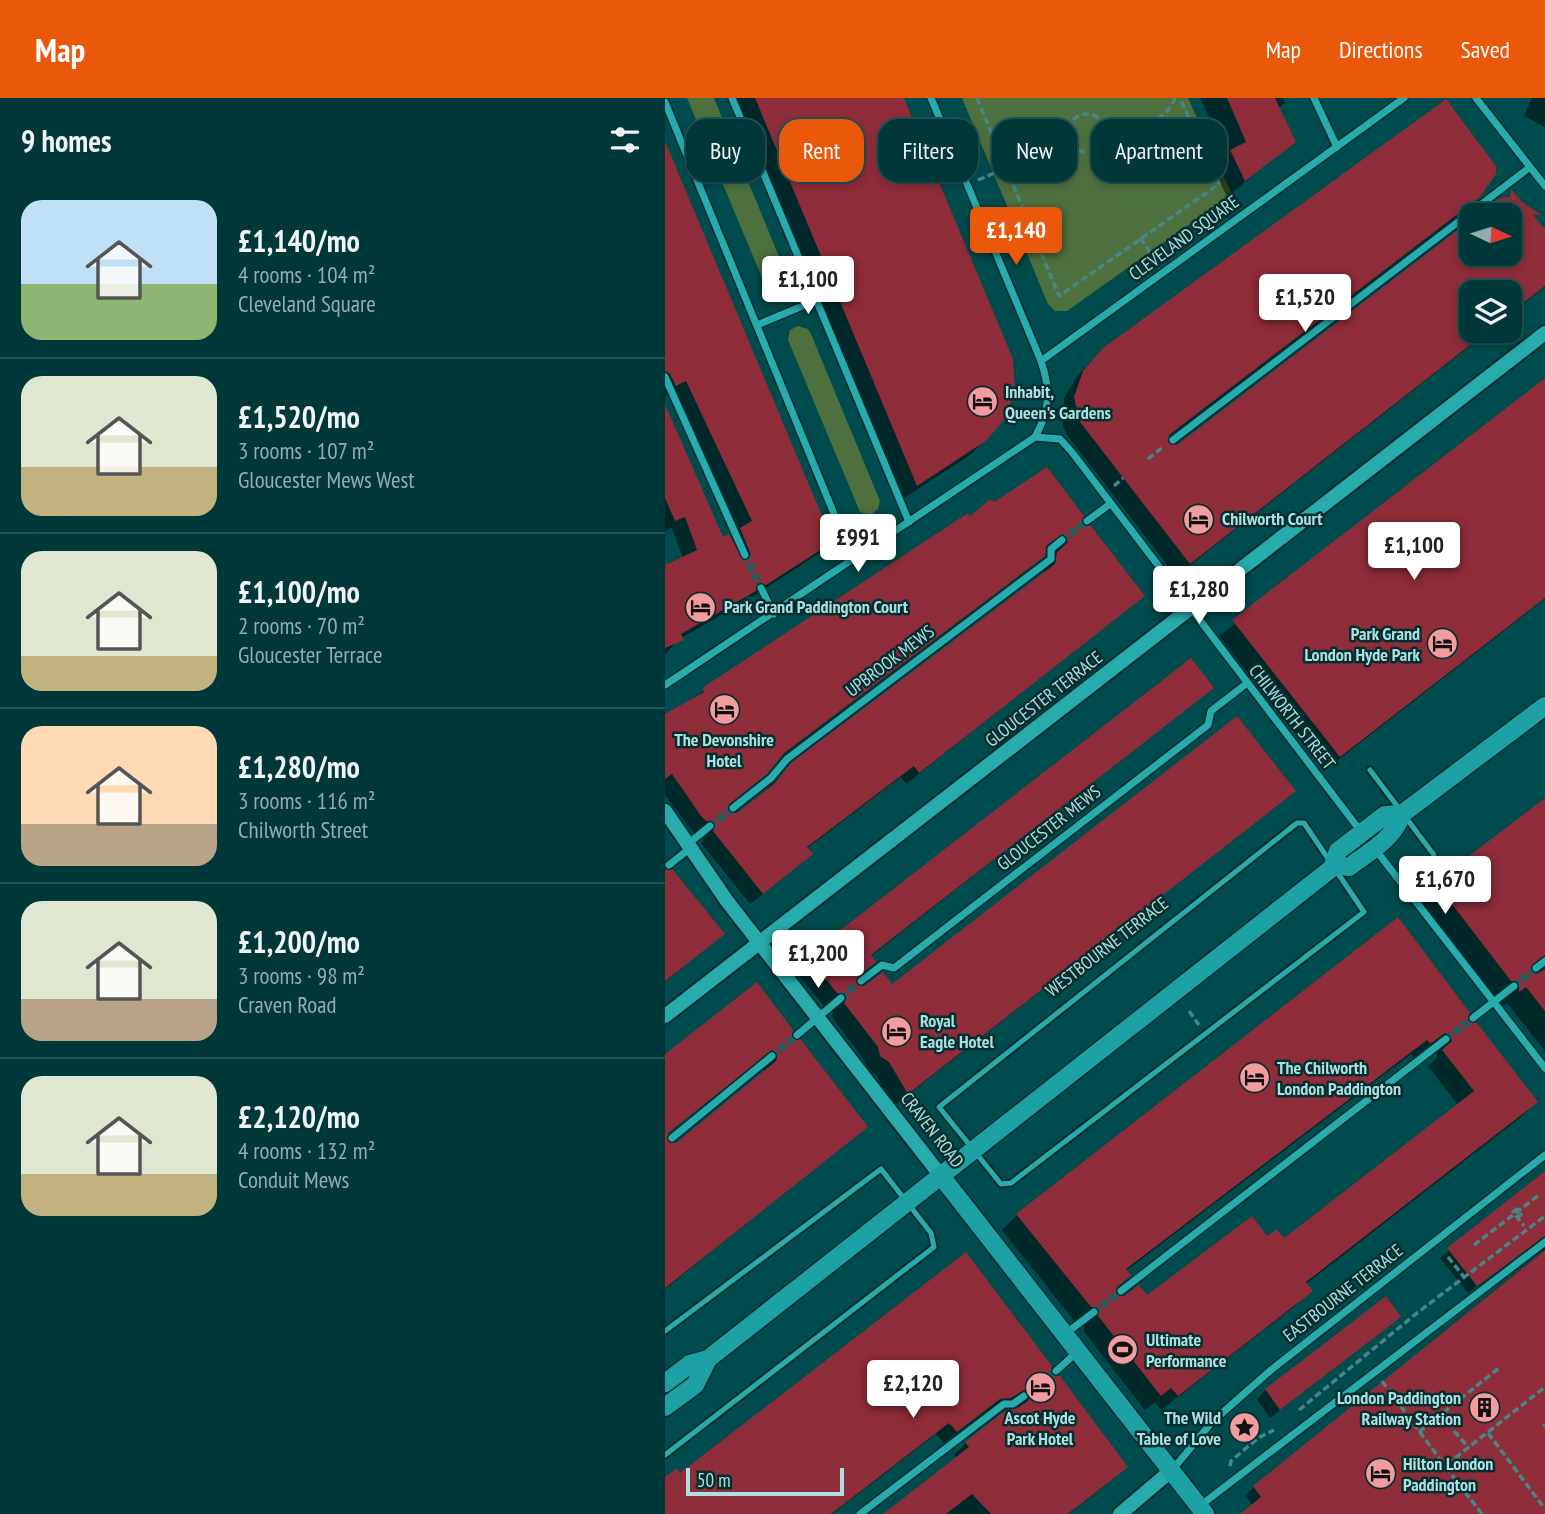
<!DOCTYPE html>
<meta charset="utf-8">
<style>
body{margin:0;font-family:"PT Sans Narrow",sans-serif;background:#0e4345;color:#f1f3f6;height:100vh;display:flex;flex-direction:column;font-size:26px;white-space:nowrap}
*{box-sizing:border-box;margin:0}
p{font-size:23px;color:#95acaf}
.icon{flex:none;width:38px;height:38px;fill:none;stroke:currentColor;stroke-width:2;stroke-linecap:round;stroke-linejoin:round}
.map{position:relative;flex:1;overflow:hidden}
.drawer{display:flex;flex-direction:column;background:#00383a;width:665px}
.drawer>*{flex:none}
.guide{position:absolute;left:21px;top:21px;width:665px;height:63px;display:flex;gap:14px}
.needle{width:46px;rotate:94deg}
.buttons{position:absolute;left:794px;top:105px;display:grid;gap:14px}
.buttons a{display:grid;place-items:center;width:63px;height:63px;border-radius:14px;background:#00383a;box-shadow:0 4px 10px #0003,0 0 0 2px #225254;font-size:35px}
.scale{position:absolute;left:21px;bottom:18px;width:158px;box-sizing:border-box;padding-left:7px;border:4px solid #ace0e1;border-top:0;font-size:19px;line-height:24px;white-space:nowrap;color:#ace0e1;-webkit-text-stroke:5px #062e2f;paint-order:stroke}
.price{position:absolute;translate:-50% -60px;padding:0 16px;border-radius:7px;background:#fff;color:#222;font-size:23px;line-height:46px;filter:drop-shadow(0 2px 4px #0008)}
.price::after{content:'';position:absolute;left:50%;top:42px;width:21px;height:16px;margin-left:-10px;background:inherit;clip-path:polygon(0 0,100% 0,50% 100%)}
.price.active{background:#ea580c;color:#fff}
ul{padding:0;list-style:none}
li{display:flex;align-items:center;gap:21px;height:175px;padding:0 21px}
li+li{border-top:2px solid #225254}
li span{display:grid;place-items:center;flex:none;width:196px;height:140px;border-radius:21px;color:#555}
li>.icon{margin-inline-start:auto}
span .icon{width:84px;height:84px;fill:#fffc;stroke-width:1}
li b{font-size:30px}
h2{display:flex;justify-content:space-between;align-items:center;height:84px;padding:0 21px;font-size:30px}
.tag{padding:0 24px;border-radius:21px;background:#00383a;box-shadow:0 4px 10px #0003,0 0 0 2px #225254;font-size:24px;line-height:63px}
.tag.active{background:#ea580c;color:#fff}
header{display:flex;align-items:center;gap:42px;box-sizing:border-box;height:98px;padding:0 35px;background:#ea580c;color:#fff}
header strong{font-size:33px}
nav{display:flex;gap:38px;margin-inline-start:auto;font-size:24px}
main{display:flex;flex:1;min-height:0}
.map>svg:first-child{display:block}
.green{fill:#4d703e}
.shadow{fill:#0007;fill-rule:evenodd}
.building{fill:#8f2d3a;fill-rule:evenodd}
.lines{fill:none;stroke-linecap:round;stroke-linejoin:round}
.street-tunnel{stroke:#1a6163;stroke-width:7;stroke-dasharray:7 3.5;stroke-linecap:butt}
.lane-casing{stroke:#062e2f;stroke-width:9}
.street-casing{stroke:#062e2f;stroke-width:10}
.secondary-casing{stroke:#062e2f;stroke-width:18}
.primary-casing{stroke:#062e2f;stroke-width:21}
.path{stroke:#458788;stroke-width:3.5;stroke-dasharray:7 3.5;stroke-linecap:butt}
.lane{stroke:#28abad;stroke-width:5}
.street{stroke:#28abad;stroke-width:7}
.secondary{stroke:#28abad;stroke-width:14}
.primary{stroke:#1ea1a4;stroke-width:18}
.labels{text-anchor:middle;stroke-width:5;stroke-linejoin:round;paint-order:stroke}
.street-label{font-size:18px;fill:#ace0e1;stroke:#062e2f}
.poi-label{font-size:18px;font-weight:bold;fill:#ace0e1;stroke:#062e2f;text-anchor:start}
</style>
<header>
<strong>Map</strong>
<nav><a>Map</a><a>Directions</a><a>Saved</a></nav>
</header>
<main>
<section class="drawer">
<h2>9 homes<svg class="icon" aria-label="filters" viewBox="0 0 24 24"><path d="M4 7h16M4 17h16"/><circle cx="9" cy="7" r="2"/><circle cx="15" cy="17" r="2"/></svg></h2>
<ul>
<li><span style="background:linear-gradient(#bfe0f5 60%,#8fb573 0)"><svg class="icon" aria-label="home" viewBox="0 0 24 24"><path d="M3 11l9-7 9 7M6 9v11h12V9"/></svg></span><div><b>£1,140/mo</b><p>4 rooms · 104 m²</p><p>Cleveland Square</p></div></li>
<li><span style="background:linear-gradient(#dfe7d0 65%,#c2b280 0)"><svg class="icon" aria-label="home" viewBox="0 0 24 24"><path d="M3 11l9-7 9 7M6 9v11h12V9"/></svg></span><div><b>£1,520/mo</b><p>3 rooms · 107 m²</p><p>Gloucester Mews West</p></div></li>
<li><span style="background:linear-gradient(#dfe7d0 75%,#c2b280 0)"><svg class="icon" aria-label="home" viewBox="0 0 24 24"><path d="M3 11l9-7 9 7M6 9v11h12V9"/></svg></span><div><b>£1,100/mo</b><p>2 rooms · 70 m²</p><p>Gloucester Terrace</p></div></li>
<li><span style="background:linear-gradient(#ffd9b3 70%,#b9a48a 0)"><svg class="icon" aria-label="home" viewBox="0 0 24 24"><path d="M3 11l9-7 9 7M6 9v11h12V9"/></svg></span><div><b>£1,280/mo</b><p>3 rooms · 116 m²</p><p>Chilworth Street</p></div></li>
<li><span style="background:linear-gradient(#dfe7d0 70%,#b9a48a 0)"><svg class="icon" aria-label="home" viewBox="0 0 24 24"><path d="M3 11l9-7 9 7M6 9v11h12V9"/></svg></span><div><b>£1,200/mo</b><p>3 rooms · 98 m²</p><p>Craven Road</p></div></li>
<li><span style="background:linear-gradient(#dfe7d0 70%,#c2b280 0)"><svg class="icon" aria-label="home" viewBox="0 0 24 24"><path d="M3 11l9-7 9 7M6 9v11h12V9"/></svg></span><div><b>£2,120/mo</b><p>4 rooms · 132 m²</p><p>Conduit Mews</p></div></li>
</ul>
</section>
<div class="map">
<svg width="880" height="1416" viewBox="0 0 880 1416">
<rect width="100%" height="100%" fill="#004b4d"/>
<!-- green -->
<g class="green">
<path d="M22,0H49L126,188L120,201L105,199Z"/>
<path d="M297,0H523L567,96L402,213H390L383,206Z"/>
<path d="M133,228L143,231L146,236L215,403L213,411L206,417L195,414L123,242L125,232Z"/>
</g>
<!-- shadow -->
<g class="shadow">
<path d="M69,0H237L321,341L305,357L236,402Z"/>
<path d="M535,0H618L620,5L613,11L628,43L562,99L549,71L562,57Z"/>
<path d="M867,0H880V29L859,18Z"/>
<path d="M0,43L166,443L153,456L87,499L83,498L76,506L16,540L0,556V469L18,460L7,430L0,433V310L57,442H65L73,434L8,295L0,298Z"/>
<path d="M814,98L800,112L502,340L501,347L512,349L807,156H845V117H815L836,101L856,105L880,136V189L845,216V194H807V233H824L511,478L402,337L398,328L399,300L413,277L439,251Z"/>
<path d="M880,282V501L659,673L554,538Z"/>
<path d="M329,406L416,429L478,498L241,686L236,679L141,751L146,756L133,768L85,806L37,746L39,736L29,735L0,697V619L196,487ZM379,449L391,450V458L381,468L379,476L114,680L72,717L62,716V708L109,664L365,470L378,457Z"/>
<path d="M547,590L205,859L209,864L190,881V889L227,888L629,693L229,1008L211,977L203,972L200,963L167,919L169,910L159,908L130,873L143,859Z"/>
<path d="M880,702V953L842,905L837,909V902L828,900L753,804L771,786Z"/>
<path d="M0,772L58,836L0,883Z"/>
<path d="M801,925L871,1004L856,1019L641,1186L645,1192L630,1208L496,1312L490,1304L480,1312L419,1234V1225L410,1224L337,1132L352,1117ZM763,950L772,953V960L763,968L793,1007L618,1143L602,1140L482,1199H450L449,1192L464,1177L461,1173L746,956L749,960Z"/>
<path d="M125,942L200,1029L0,1191V1042L3,1047L12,1046L99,975V966L89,965L0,1038V957Z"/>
<path d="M880,1075V1416H578L588,1408L580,1397L589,1389L878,1153L874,1146L866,1147L803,1195L775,1160Z"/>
<path d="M733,1219L605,1320L592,1301L601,1292Z"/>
<path d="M384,1278L448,1381L404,1416H220L292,1361L289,1357L301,1345L352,1313L353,1307L344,1303L332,1312L321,1313L279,1345L271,1336L167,1416H0V1381Z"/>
</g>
<!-- building -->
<g class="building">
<path d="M90,0H239L348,261L350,292L341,319L322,342L252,388Z"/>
<path d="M562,0H610L631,44L580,83L565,52L581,44Z"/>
<path d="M781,1L831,68V76L815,99L504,337L503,345L512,347L807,121V156H845V117H812L835,100L845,99L846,91L857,104L877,117H868L880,131V188L845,215V194H807V233H823L525,466L415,324L409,299L418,273L438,250Z"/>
<path d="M0,43L168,444L101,487L93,485L91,493L16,536L19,542L0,550V467L32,452L20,419L10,423L0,400V306L58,439L64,436L79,463L86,457L75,430L87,423L21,283L11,288L5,276L0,273Z"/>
<path d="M880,280V500L675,659L567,522Z"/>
<path d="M382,369L419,418L418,427L426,428L480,498L254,675L249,668L142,749L148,756L98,796L48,733L49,724L41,723L36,718L7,676L0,681V616L39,594L37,590L303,415L305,418L325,401L329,404ZM398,436L403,444L392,454L390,466L126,665L110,685L72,715L64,714V706L102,676L118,656L380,458L382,447Z"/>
<path d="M526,560L549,590L206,857L211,864L192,879V887L199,888L218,874L227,886L572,618L631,693L243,996L224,964L215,958L213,949L179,905L181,897L172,895L142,858Z"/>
<path d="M880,700V857L865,870L871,876L880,871V913L861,889L854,894V885L846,883L770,784Z"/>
<path d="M0,772H8L60,836L0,883Z"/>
<path d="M733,819L805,915L803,923L812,925L873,1004L641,1184L648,1193L513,1298L506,1290L496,1298L433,1218V1210L426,1209L351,1116ZM780,935L785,937L787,943L777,952L809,993L619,1140L611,1131L602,1138L587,1118L482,1197L474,1187L459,1198L452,1197L451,1190L466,1177L461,1171L762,942L765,946Z"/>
<path d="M92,884L128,932L127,940L136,942L203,1029L0,1190V956ZM107,952L113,956L111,963L11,1045L3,1044V1035Z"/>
<path d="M880,1073V1138L812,1188L782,1150Z"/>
<path d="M880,1152V1416H575L596,1399L588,1388Z"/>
<path d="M301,1154L387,1268L386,1277L395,1278L463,1369L403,1416H326L307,1396L281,1416H218L304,1349L300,1344L341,1312L351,1311L363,1303L365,1297L359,1292L346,1300L335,1301L292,1334L284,1325L166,1416H0V1379L12,1370L15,1375Z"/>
<path d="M721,1198L736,1219L615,1312L600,1291Z"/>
</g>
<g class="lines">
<!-- street-tunnel -->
<g class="street-tunnel">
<path d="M397,442L422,423"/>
<path d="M80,457L96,490"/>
<path d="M45,728L68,710"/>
<path d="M849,888L871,870"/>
<path d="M176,900L196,883"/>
<path d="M781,941L808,920"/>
<path d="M107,958L132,937"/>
<path d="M429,1214L456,1193"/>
<path d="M359,1298L391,1273"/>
</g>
<defs>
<g id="lane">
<path d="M705,672L769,757"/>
<path d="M632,725H639L699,814L346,1085L336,1086L274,1009Z"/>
<path d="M0,1233L216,1071L266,1135L269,1149L0,1357"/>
</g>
<g id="street">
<path d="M67,0L244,424"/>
<path d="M649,0L672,49"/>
<path d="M811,0L880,88"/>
<path d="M0,4L188,462"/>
<path d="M92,227L152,202"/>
<path d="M376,263L739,0"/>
<path d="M0,279L80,457"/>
<path d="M370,339L395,341L406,353L697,735"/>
<path d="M508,342L865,69"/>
<path d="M422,423L445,406"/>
<path d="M96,490L109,516"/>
<path d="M0,587L370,339C385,312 386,293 376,263L266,0"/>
<path d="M68,710L106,680L122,661L386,461V451L397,442"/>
<path d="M23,746L45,728"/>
<path d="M710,751L880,970"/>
<path d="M4,767L24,751"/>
<path d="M871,870L880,863"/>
<path d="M196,883L217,867L229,870L543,627L546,613L581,586"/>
<path d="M808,920L849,888"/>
<path d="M132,937L176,900"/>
<path d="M7,1040L107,958"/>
<path d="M456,1193L781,941"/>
<path d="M400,1236L429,1214"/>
<path d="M391,1273L411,1255"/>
<path d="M508,1371L547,1324L606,1272L880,1057"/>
<path d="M536,1407L880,1144"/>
<path d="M195,1416L339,1306H348L359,1298"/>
</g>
<g id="secondary">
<path d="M0,713L62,803L276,1078"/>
<path d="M0,918L880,235"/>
<path d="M455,1416L508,1371"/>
</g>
<g id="primary">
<path d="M670,767L684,769C705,753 728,742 737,716"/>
<path d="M276,1078L540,1416"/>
<path d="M0,1285L25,1266L43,1261L667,770L673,753L720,717L737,716L880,608"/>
<path d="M0,1309L30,1287L43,1261"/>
</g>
</defs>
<!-- lane casing -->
<use href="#lane" class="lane-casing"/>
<!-- street casing -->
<use href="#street" class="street-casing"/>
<!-- secondary casing -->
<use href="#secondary" class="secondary-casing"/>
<!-- primary casing -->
<use href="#primary" class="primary-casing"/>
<!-- path -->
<g class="path">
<path d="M312,0L394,198L554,86L515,0"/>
<circle cx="422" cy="35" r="19"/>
<path d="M441,29C470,25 496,32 510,0"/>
<path d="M313,82L404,43"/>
<path d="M475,140L492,165"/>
<path d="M483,361L498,349"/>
<path d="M449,388L458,380"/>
<path d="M524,913L534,927"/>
<path d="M852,1119L856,1117L852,1111L848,1114L859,1128"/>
<path d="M809,1147L874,1097"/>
<path d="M783,1159L799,1179"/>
<path d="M717,1283L780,1368"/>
<path d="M634,1312L752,1215L880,1118"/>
<path d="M878,1328L880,1327"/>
<path d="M789,1333L804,1350"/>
<path d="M754,1334L834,1270"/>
<path d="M823,1335L880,1411"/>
<path d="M565,1368L566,1363L593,1340L609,1332"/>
<path d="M817,1416L780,1368L880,1289"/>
</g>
<!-- lane -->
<use href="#lane" class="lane"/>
<!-- street -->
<use href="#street" class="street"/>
<!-- secondary -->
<use href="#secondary" class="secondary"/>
<!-- primary -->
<use href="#primary" class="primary"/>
</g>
<!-- icons -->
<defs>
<symbol id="hotel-disc" viewBox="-11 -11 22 22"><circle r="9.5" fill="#f49b9f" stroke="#062e2f"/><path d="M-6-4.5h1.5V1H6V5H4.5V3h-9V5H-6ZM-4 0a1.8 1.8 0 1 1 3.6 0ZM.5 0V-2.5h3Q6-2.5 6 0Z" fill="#111"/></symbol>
<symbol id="stadium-disc" viewBox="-11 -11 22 22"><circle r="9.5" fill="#f49b9f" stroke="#062e2f"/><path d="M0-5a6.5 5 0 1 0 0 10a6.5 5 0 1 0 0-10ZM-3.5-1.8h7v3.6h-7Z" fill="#111"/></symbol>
<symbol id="building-disc" viewBox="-11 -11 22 22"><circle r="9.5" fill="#f49b9f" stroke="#062e2f"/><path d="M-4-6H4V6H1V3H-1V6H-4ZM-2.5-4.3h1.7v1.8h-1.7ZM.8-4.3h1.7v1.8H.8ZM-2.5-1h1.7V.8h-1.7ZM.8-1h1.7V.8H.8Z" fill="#111"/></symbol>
<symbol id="sight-disc" viewBox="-11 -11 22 22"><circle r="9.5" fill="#f49b9f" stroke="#062e2f"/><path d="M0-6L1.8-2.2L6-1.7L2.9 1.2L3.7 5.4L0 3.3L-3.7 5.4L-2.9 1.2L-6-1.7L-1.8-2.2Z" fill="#111"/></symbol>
</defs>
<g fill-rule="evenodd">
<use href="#hotel-disc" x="300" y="286" width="35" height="35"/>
<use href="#hotel-disc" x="516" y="404" width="35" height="35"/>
<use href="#hotel-disc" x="18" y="492" width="35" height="35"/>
<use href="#hotel-disc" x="760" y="528" width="35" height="35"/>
<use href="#hotel-disc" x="42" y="594" width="35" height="35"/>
<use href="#hotel-disc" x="214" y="916" width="35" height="35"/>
<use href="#hotel-disc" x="572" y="962" width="35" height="35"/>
<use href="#stadium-disc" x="440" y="1234" width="35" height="35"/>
<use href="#hotel-disc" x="358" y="1272" width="35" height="35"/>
<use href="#building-disc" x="802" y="1292" width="35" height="35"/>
<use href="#sight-disc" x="562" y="1312" width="35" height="35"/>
<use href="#hotel-disc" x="698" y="1358" width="35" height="35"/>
</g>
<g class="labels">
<!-- street labels -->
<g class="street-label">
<text transform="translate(519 140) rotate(-36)" y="6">CLEVELAND SQUARE</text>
<text transform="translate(225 563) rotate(-37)" y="6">UPBROOK MEWS</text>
<text transform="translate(379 601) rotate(-38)" y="6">GLOUCESTER TERRACE</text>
<text transform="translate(627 619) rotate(52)" y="6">CHILWORTH STREET</text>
<text transform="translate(384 730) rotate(-38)" y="6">GLOUCESTER MEWS</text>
<text transform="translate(442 849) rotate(-38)" y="6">WESTBOURNE TERRACE</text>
<text transform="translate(267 1032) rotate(52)" y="6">CRAVEN ROAD</text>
<text transform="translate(678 1195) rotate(-38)" y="6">EASTBOURNE TERRACE</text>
</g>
<!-- poi labels -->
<g class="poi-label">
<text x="340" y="300">Inhabit,<tspan x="340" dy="21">Queen's Gardens</tspan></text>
<text x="557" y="427">Chilworth Court</text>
<text x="59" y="515">Park Grand Paddington Court</text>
<text x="755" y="542" text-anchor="end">Park Grand<tspan x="755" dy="21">London Hyde Park</tspan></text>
<text x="59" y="648" text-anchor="middle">The Devonshire<tspan x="59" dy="21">Hotel</tspan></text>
<text x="255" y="929">Royal<tspan x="255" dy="21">Eagle Hotel</tspan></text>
<text x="612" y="976">The Chilworth<tspan x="612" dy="21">London Paddington</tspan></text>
<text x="481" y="1248">Ultimate<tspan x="481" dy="21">Performance</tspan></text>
<text x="796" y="1306" text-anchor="end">London Paddington<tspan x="796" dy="21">Railway Station</tspan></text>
<text x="375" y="1326" text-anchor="middle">Ascot Hyde<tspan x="375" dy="21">Park Hotel</tspan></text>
<text x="556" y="1326" text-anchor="end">The Wild<tspan x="556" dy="21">Table of Love</tspan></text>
<text x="738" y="1372">Hilton London<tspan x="738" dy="21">Paddington</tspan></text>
</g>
</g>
</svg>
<div class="buttons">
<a><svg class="needle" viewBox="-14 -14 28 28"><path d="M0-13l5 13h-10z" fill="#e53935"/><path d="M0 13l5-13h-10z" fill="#95acaf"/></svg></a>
<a><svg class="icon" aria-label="layers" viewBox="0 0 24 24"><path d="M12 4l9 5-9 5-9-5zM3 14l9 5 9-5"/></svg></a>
</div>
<div class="scale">50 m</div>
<b class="price active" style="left:351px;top:169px">£1,140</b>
<b class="price" style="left:143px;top:218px">£1,100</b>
<b class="price" style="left:640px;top:236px">£1,520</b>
<b class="price" style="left:193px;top:476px">£991</b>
<b class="price" style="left:749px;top:484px">£1,100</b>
<b class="price" style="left:534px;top:528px">£1,280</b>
<b class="price" style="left:780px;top:818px">£1,670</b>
<b class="price" style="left:153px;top:892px">£1,200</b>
<b class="price" style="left:248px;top:1322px">£2,120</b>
<div class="guide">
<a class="tag">Buy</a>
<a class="tag active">Rent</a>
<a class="tag">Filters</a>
<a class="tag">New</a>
<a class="tag">Apartment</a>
</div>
</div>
</main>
